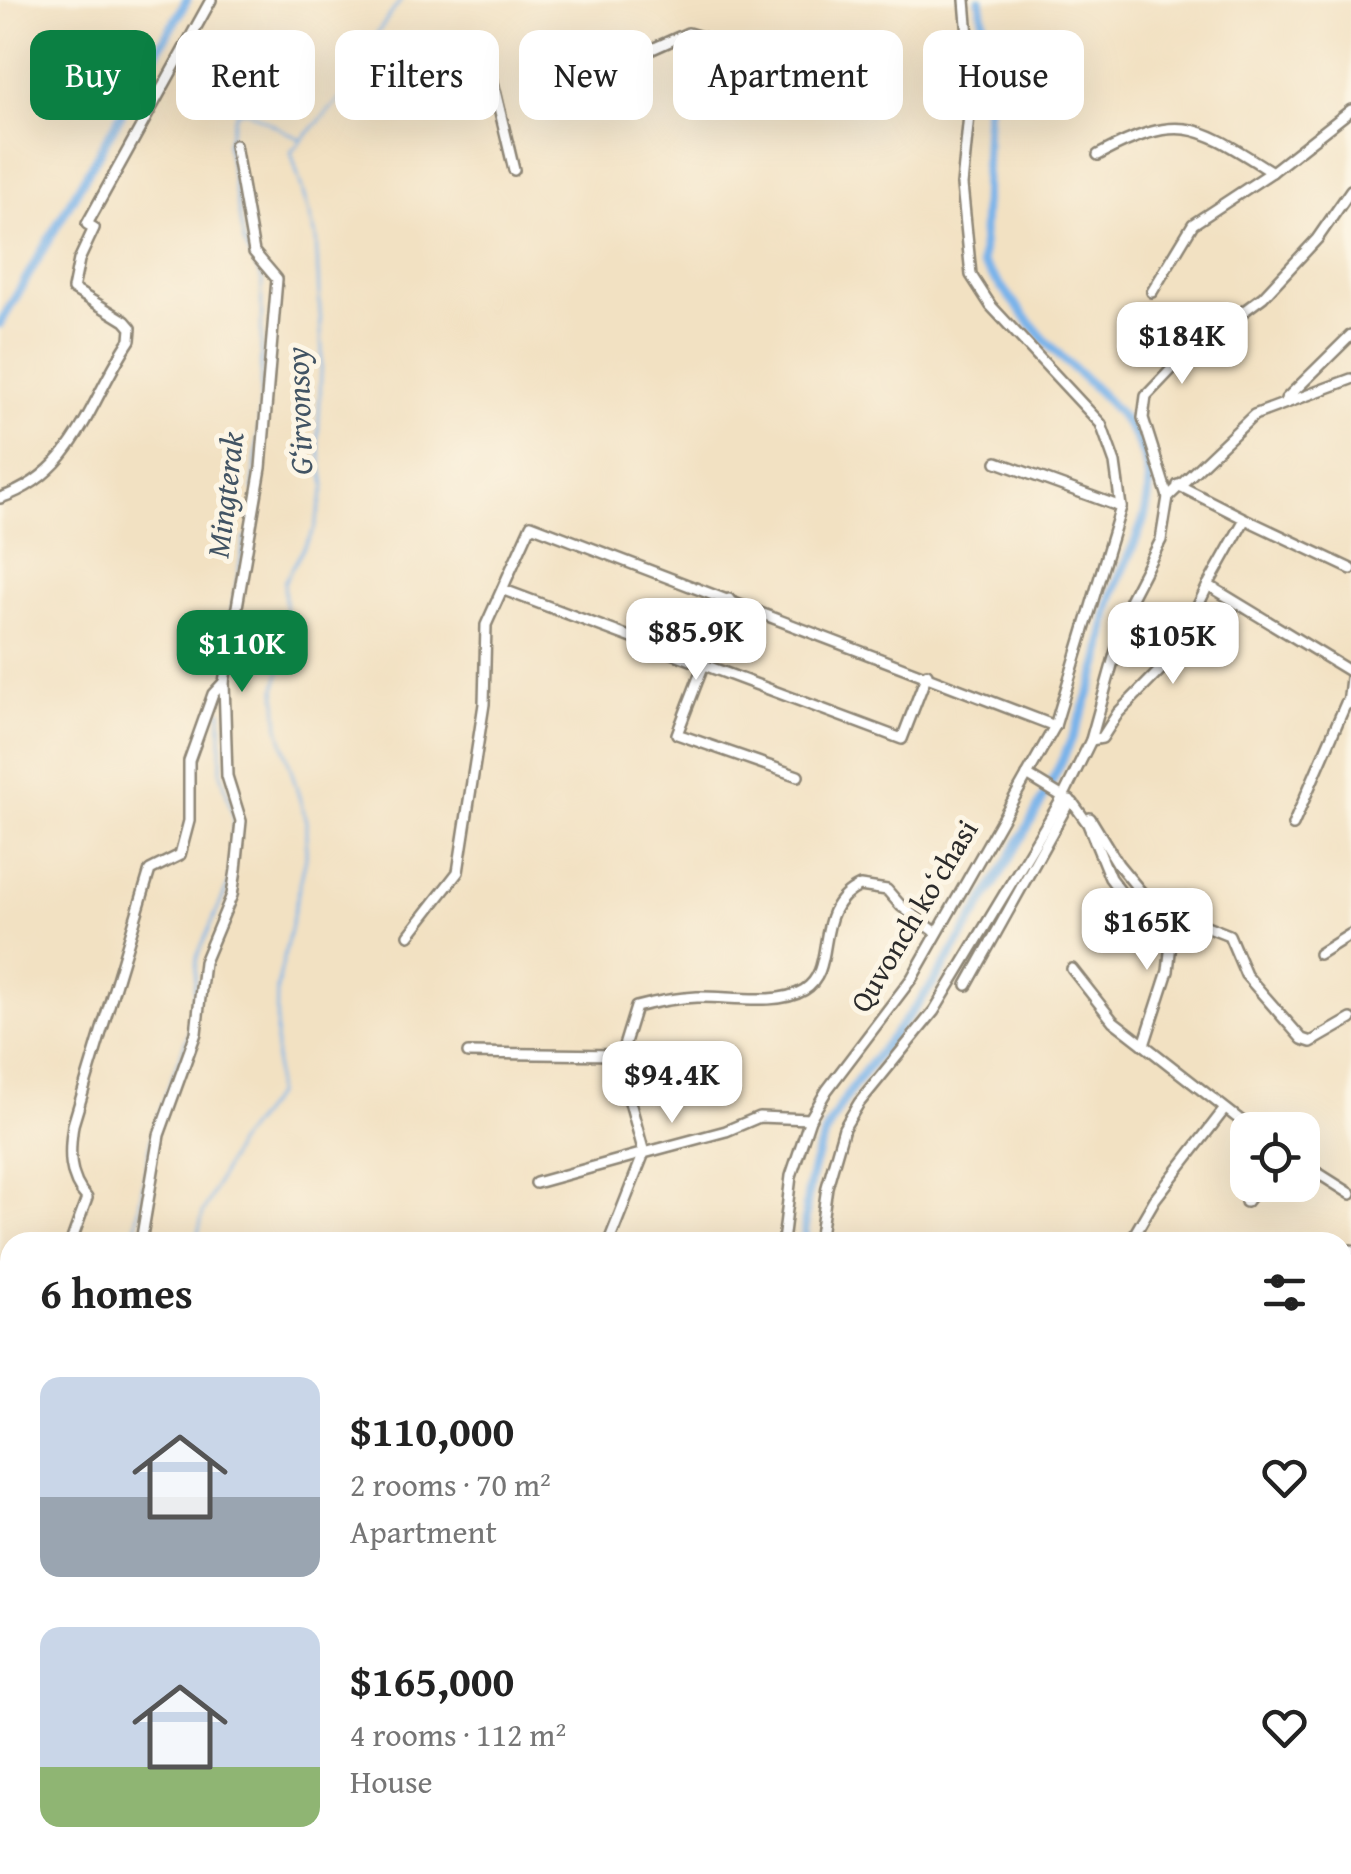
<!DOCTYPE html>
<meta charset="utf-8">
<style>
body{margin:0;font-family:"Gentium Book Plus",serif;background:#f2f2f2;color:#222;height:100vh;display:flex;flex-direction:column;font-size:38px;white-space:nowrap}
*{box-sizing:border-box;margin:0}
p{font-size:32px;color:#767676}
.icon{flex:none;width:55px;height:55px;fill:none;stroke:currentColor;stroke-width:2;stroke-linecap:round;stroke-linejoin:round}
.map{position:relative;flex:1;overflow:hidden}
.drawer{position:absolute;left:0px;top:1232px;width:1352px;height:642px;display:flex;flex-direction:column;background:#fff;border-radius:30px 30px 0 0;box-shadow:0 10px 40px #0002}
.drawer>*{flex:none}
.hud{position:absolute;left:30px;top:30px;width:1292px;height:90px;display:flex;gap:20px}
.fabs{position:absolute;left:1230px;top:1112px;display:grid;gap:20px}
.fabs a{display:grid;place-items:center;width:90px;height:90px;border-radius:20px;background:#fff;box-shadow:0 10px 40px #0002;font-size:50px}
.price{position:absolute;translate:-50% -85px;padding:0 22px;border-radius:20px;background:#fff;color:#222;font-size:32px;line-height:65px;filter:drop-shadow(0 2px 5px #0008)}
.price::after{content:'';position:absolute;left:50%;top:60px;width:30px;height:22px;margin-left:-15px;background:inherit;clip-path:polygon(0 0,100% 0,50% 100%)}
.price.active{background:#0b8043;color:#fff}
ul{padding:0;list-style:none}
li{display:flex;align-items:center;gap:30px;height:250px;padding:0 40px}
li span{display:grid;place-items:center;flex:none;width:280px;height:200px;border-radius:20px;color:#555}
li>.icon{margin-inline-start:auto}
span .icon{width:120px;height:120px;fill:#fffc;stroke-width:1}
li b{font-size:42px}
h2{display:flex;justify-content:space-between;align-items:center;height:120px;padding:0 40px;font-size:42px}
.chip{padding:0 35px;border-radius:20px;background:#fff;box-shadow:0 10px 40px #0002;font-size:35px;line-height:90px}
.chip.active{background:#0b8043;color:#fff}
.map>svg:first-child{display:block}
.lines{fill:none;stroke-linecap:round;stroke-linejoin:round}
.stream{stroke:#79b3ea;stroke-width:2.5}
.canal{stroke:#79b3ea;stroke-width:9}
.minor-casing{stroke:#8e8676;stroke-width:14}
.minor{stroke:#fff;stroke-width:9}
.labels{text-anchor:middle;stroke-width:10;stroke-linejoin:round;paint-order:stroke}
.street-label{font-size:30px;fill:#2b2b2b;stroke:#fcf5e5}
.water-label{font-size:32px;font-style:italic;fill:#425464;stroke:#fcf5e5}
</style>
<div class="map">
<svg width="1351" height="1874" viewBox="0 0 1351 1874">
<rect width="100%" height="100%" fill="#fcf5e5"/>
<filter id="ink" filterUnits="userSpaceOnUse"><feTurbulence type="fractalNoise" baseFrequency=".01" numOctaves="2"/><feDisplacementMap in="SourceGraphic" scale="20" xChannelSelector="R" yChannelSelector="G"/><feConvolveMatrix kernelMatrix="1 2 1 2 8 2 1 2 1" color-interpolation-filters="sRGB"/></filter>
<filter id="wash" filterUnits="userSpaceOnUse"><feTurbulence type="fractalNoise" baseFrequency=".0048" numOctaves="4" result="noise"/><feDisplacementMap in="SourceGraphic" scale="40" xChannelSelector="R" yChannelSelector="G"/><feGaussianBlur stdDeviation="2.25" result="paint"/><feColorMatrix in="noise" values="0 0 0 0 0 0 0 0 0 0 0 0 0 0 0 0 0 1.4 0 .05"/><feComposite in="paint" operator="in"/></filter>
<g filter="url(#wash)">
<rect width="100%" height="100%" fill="#f2e1c2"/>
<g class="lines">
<!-- stream -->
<g class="stream">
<path d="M253,490L260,416L262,279L244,243L227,144L236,113L245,110L300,139"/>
<path d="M223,662L245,537"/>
<path d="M133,1242L153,1130L191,1027L197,957L229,883L234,819L221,772V710"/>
<path d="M196,1242L203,1213L236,1144L275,1095L277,988L306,857V821L279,728L276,688L287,637L284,582L314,530L325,486L318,438L322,350L316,237L291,152L348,90L363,53L401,0"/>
<path d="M0,1522L10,1514"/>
<path d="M6,1874L10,1863"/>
</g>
<!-- canal -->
<g class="canal">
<path d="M0,324L187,0"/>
<path d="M805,1242C801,1108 885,1063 948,960C1003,870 1066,773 1097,671C1104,649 1104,626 1110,604C1122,557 1157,520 1147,468C1136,413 1079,379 1044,339C1023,315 1003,288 982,263L989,59L980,0"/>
<path d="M661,1874L663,1865"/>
</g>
</g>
</g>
<g filter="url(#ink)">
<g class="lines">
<defs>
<g id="minor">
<path d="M576,54L650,50L688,33L750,51"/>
<path d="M390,90L492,78L514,170"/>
<path d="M1098,155C1181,111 1197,125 1272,172"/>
<path d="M1152,292L1193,224L1272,172L1351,110"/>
<path d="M1286,399L1351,335"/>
<path d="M997,462L1121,507"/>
<path d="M1178,485L1245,519L1208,585L1351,672"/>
<path d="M1168,497L1143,418L1146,396L1187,353L1263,297L1317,239L1351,190"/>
<path d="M0,498C76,473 89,401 130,340L131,328L125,321L73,289L79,260L94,228L87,224L211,0"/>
<path d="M1245,519L1351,569"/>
<path d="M504,590L902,739L927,674"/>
<path d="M729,599L677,734L798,776"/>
<path d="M1348,704L1351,678"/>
<path d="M1091,740L1102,738L1118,713L1173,657L1208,585"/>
<path d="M1027,775L1073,803L1088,824L1110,878L1137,913L1171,943L1168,971L1144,1045L1253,1130"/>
<path d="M1090,818L1118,864L1151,904L1229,935L1246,975L1302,1039L1311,1042L1351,1019"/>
<path d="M1293,825L1346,703"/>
<path d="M409,935L458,872L484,704L486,625L531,525L1055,726"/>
<path d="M1319,954L1351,934"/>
<path d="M1072,969L1113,1021L1144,1045"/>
<path d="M967,985L1070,800"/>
<path d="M468,1053L619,1055"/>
<path d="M1302,1163L1351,1194"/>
<path d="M536,1183L644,1153L619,1062L636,1007C655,1002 676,998 697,997C727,996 778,1006 804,990C839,969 810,909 860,886L887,890L901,906L937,933"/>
<path d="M1246,1202L1259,1185"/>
<path d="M610,1239L644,1153L726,1131L759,1117L810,1119"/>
<path d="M71,1242L87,1198C68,1178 69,1152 73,1125L150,870L180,855L189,821V761L213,694L224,682"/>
<path d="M141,1242L159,1135L196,1033L204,962L232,895L236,870L241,821L227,776L224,682L261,468L277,279L254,252L235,145"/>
<path d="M783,1242L791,1176L810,1119L827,1090L912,978L1055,726L1121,507L1115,463L1101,424L991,306L971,275L962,185L972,85L965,0"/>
<path d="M819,1242L827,1187L844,1128L859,1103L934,1011L1063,797L1091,740L1130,600L1161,540L1168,497L1254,415L1351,379"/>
<path d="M1130,1242L1155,1199L1224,1110"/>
<path d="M1342,1253L1351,1250"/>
<path d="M1342,1318L1351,1314"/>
<path d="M1342,1366L1351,1384"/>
<path d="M1342,1404L1351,1400"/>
<path d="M0,1411L10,1390"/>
<path d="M1342,1468L1351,1465"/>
<path d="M0,1530L10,1522"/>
<path d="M1342,1578L1351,1574"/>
<path d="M0,1604L10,1608"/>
<path d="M1342,1729H1351"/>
<path d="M1342,1794L1351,1788"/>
<path d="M308,1865L326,1874"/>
<path d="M247,1874L250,1865"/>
<path d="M455,1874L459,1865"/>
<path d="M641,1874L643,1865"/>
<path d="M681,1874L683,1865"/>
<path d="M876,1874L885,1865"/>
<path d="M919,1874L921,1866"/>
<path d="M1264,1874L1277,1865"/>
</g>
</defs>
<!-- minor casing -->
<use href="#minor" class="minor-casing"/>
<!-- minor -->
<use href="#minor" class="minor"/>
</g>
</g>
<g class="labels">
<!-- street labels -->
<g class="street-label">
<text transform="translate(914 916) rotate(-59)" y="10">Quvonch koʻchasi</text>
</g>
<!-- water labels -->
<g class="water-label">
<text transform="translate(299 411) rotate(-92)" y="11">G‘irvonsoy</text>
<text transform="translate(225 495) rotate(-83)" y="11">Mingterak</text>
</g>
</g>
</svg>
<div class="fabs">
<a><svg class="icon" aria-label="locate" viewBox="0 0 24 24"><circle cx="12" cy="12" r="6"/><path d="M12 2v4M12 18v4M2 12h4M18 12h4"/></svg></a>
</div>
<b class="price" style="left:1182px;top:387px">$184K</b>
<b class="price" style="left:696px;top:683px">$85.9K</b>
<b class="price" style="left:1173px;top:687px">$105K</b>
<b class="price active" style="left:242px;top:695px">$110K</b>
<b class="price" style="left:1147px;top:973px">$165K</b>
<b class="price" style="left:672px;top:1126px">$94.4K</b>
<div class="hud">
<a class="chip active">Buy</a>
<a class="chip">Rent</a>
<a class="chip">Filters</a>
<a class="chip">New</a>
<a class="chip">Apartment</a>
<a class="chip">House</a>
</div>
<section class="drawer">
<h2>6 homes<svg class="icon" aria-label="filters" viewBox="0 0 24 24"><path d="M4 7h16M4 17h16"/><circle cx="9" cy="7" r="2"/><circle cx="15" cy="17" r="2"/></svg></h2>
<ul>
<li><span style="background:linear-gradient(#c9d6e8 60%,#9aa5b1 0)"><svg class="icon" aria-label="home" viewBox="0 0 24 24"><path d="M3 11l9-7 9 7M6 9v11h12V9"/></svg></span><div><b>$110,000</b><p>2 rooms · 70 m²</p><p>Apartment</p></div><svg class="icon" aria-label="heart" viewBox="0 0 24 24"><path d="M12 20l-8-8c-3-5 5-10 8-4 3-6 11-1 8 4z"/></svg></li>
<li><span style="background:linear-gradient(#c9d6e8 70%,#8fb573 0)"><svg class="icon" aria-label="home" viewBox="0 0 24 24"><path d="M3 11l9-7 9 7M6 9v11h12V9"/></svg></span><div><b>$165,000</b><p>4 rooms · 112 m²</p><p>House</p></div><svg class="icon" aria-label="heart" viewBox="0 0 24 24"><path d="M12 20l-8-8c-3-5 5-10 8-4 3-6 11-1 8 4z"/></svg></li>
</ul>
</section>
</div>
